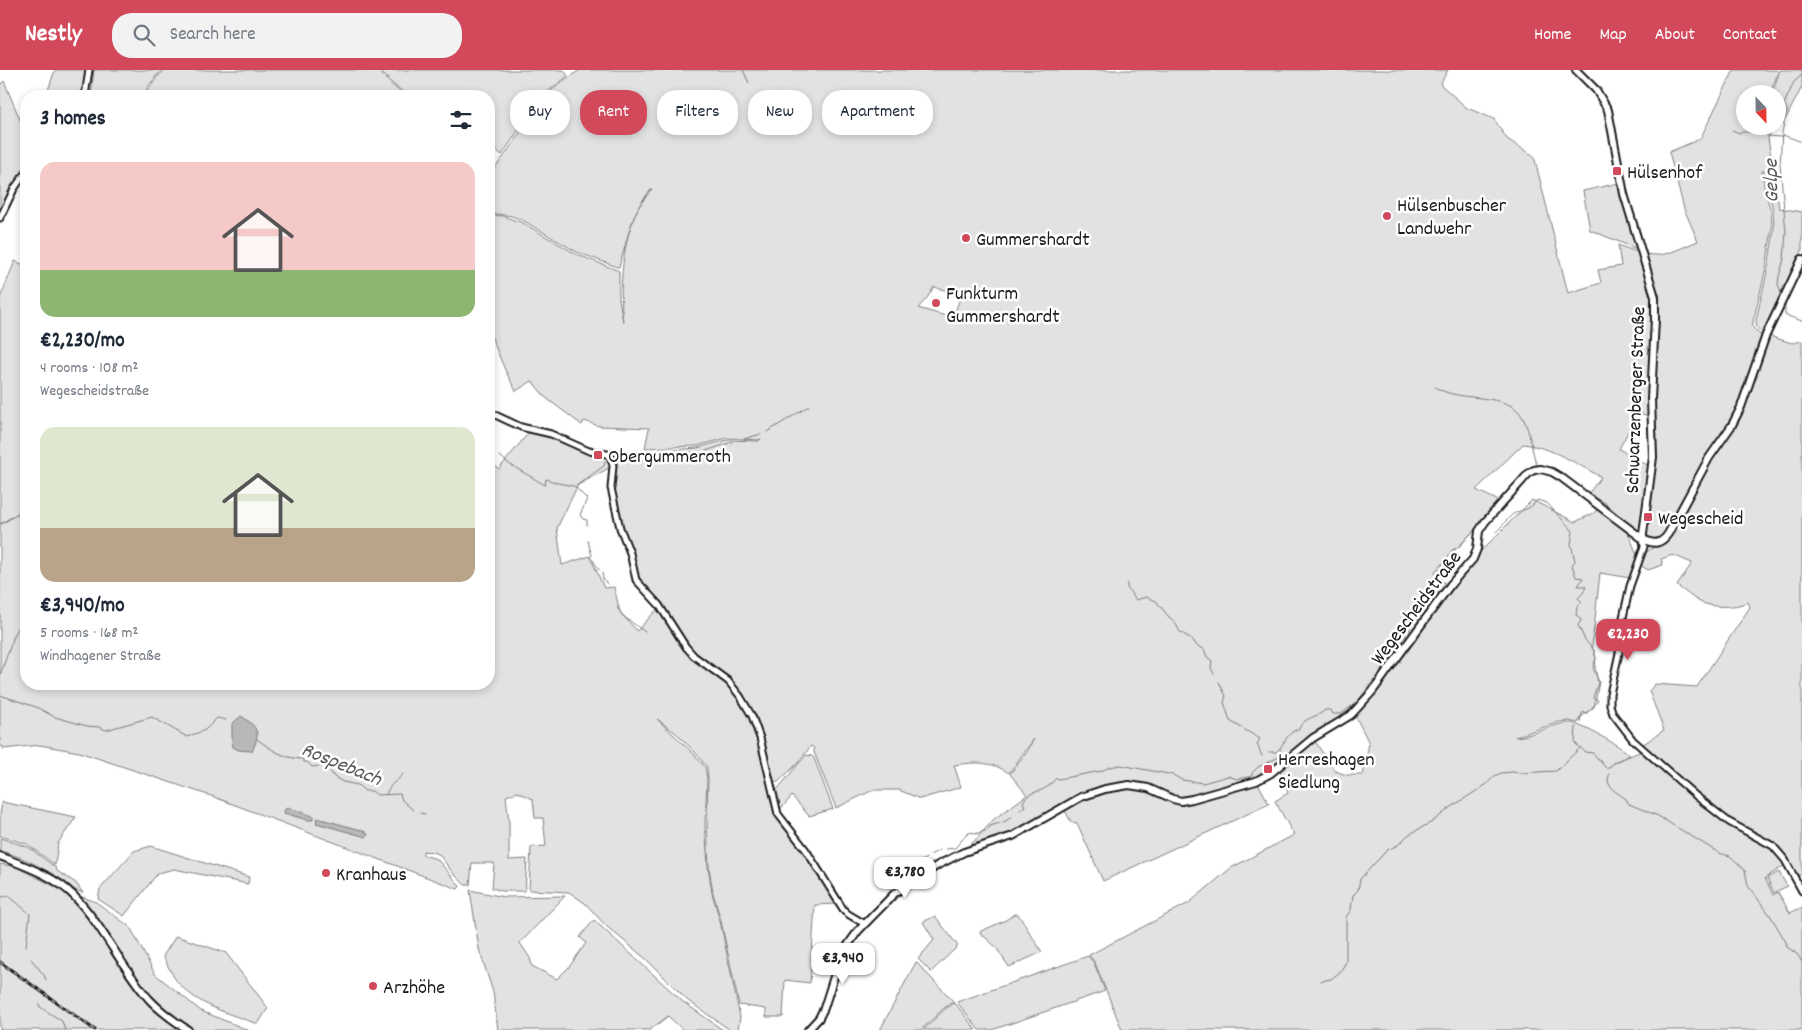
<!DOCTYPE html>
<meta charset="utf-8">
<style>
body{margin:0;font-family:Dekko,sans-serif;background:#f2f2f3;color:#1f2937;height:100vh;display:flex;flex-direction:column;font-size:19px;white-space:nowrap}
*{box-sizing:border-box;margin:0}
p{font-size:16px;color:#747a83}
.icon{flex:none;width:28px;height:28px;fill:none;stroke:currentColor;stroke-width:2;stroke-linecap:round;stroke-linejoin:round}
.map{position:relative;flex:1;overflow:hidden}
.drawer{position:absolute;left:20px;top:20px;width:475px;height:600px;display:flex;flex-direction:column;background:#fff;border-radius:20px;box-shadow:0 2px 8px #0003}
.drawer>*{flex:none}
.guide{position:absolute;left:510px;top:20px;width:475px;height:45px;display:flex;gap:10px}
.needle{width:32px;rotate:158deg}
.fabs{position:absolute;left:1736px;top:15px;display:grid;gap:10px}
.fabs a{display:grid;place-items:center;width:50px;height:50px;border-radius:50%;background:#fff;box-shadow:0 2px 8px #0003;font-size:25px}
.price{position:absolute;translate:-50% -42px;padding:0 11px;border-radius:10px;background:#fff;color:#222;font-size:16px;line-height:32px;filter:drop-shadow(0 1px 2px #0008)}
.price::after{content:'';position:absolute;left:50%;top:30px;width:15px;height:11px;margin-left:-8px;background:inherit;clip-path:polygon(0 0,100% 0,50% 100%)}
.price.on{background:#d1495b;color:#fff}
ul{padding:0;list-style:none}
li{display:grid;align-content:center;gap:10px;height:265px;padding:0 20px}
li span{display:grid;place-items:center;height:155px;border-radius:15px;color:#555}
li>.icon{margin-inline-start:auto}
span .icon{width:90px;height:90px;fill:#fffc;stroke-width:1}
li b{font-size:21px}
h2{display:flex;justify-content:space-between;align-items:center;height:60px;padding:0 20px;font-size:21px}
.chip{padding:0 18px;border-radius:20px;background:#fff;box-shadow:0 2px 8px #0003;font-size:18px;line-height:45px}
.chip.on{background:#d1495b;color:#fff}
header{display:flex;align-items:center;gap:30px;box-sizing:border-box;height:70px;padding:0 25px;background:#d1495b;color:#fff}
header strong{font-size:24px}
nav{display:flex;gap:28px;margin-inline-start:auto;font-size:18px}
.search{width:350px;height:45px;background:#f2f2f3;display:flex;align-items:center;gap:12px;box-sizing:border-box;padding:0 18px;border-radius:20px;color:#747a83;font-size:19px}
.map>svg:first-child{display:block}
.green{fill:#e2e2e2;stroke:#7f7f7f;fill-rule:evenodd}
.water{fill:#b8b8b8;stroke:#7a7a7a}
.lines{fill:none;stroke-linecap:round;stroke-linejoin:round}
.stream{stroke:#7a7a7a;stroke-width:1}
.minor-casing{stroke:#1c1c1c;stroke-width:9}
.major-casing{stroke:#1c1c1c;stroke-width:10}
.minor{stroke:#fff;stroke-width:5}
.major{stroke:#fff;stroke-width:6}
.rail-casing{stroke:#1c1c1c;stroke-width:3}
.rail{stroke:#fff;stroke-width:1;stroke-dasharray:4;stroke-linecap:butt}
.poi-dot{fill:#d1495b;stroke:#fff;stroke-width:2}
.labels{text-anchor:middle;stroke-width:5;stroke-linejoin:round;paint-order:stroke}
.poi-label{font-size:20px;fill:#1c1c1c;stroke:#fff;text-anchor:start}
.street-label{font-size:20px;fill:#1c1c1c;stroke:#fff}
.water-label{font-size:21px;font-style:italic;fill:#5a5a5a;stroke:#fff}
</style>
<header>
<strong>Nestly</strong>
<div class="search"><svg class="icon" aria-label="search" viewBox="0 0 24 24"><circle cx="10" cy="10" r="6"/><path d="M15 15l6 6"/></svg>Search here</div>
<nav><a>Home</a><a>Map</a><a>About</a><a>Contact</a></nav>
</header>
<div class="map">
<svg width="1802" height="960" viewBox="0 0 1802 960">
<rect width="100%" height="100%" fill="#fff"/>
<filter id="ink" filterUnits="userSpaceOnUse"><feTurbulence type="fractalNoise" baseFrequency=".02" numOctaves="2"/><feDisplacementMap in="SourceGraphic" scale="10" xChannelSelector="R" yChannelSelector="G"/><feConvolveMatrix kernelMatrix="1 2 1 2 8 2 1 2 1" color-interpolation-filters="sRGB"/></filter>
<g filter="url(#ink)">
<!-- green -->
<g class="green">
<path d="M55,0H87L83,26H46Z"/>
<path d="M92,0H163L156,6L142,26H88Z"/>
<path d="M165,0H377L393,16L406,26H145L157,7Z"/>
<path d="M379,0H564L568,6L546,23L532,40L502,85L489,75V26H408L394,15Z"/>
<path d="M580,0H1448L1440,14L1467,38L1494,49L1507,69L1534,86L1568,223L1601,213L1598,200L1621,196L1618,175C1631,180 1643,185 1656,185C1666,186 1688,175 1698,171L1684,139L1669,82L1700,69L1734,0H1776L1778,1L1777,5L1770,24H1745V56H1774L1768,68L1779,138L1802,142V181L1788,216L1765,263C1758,261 1756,258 1756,250L1768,198L1774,159L1773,139L1768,122L1764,101H1762L1765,123L1771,140L1772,158L1766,198L1752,256L1758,263L1763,266L1743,329L1665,464C1660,469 1657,471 1650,470L1646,463L1653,347L1638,343L1619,379L1649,396L1642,456L1639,459L1636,460L1604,432L1588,424L1601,407C1577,394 1551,377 1523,374L1476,420L1499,431L1482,452L1434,502L1448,516L1370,622L1353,641L1312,666L1297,677L1281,692L1258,708L1187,728H1179L1130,712L1080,726L1063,733L1012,764L967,779L994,749L1027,725L1010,704L1026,683L1034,669L1009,703C990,691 976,692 954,695L961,717L920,729L899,720H873L836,738L814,682V678L811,676L797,694L778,712L773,711L769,701L762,668L755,646L741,623L728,609L696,585L663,537L641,514L622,457L613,419L618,388L623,384L697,378L727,370L758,371L761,369L758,370L727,368L697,376L645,378L649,358L599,356L584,351L582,355L546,328L532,311L516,321L505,300L489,261V145L503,146L523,153L576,184L619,201V229L623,252C619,215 622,172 638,138C642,131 648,125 652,119C631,140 628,169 619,197H617L577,182L524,151L512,146L489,143V104C511,81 525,51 546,26C555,16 568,8 580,0ZM934,217L961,225L953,248L918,238L927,228Z"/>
<path d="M1780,0H1802V17L1785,50L1778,48V24H1772Z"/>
<path d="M4,11L26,64V94L0,143V15Z"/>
<path d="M1619,113L1637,179L1590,160L1583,121Z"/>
<path d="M15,191L26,196V438L0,454V228Z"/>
<path d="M1769,266L1792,273L1802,271V804L1797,806L1773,775L1730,751L1697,725L1642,675L1664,660L1649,621L1655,614L1697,617L1750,537L1748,532C1735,538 1713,538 1700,532C1692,528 1684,520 1677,516L1692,493L1673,485L1661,489L1663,495L1648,500L1643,497L1640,493C1644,482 1650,479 1660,474L1710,389L1734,355L1747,332Z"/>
<path d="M530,361L553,367L589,383L606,386L610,390L611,397L578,415L557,458L562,495L590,486L604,518L614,517L620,542L637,561L659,537L693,586L729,616L740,628L750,646L758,669L776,745L807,785L829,820L837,834L815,835L810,913L785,910L783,947H766V939L739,935L721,851L713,823L709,797L707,755L708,710L707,697L695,682L677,664L657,649L693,683L705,697L707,709L705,755L708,796L712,823L720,851L740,947L738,960H730L687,930L646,889L606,856L586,834L569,822L529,820L531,777L546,776L543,748H535L533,729L518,722L506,726L509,752V790L527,789L525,821H502L492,818L494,793H472L470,815H465L452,802L439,784L432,782L423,781V785L437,789L460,816L458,819L214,727L79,682L40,675L3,679L4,677L0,676V455L26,439V614H489V391L499,399Z"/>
<path d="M1532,430L1575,452L1594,443L1598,438L1628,462L1637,485L1631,508L1600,503L1592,576L1596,588L1593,598L1599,612L1594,637L1580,648L1578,653L1569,651L1559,652L1515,667C1531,666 1545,658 1560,654C1563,653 1568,653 1572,653C1584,656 1621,676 1630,685L1614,692L1607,699L1615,692L1644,680L1728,753L1772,777L1787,794L1765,808L1773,825L1778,822L1790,843L1802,837V960H1122L1095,893L1089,885L1189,833L1231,798L1294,765L1275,731L1288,723L1280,702L1273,704L1314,670L1335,701L1347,705H1363L1369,673L1354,643L1440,529L1478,484Z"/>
<path d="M806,685L812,686L814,688L833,739L809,746L792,726L778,742L776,721Z"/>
<path d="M1258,713L1269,734L1103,811L1077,753L1071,752L1064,739L1082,729L1104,722L1130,718L1146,721L1171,730Z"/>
<path d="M2,732L76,747L58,773L55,795L27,774L0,766V745Z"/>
<path d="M0,768L28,777L55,797L57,801L76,813L83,823C67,818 54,806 40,797C28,790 13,784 0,781Z"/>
<path d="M151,776L249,807L248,814L174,799L158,803L124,846L98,829L100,819L134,781Z"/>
<path d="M0,794L16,797L58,818L96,832L130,857L155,904L201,941L248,960H0Z"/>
<path d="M1779,802L1787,816L1774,823L1767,808Z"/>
<path d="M470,820L504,827L565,826L520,873L530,888L532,896L557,909L569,897L586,873L580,867L594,850L682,931L723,960H683L668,946L650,960H498L493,922L479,879Z"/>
<path d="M1014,844H1018L1042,882L1009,897L995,876L979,862L1006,850Z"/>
<path d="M935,846L958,876L931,902L918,889L934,870L923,852Z"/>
<path d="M176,866L226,883L268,938L258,954C230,944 195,935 176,910C171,903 167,894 163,886Z"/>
<path d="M1088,886L1094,893L1105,921L992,960H979L957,932Z"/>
<path d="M916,892L954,932L944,938L921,960H880Z"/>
<path d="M955,933L976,960H923L945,939Z"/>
</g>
<!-- water -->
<g class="water">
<path d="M241,646C258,657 261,663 252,681L238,680L233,677L232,670V654Z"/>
<path d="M288,738L313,746V750H307L284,743L285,739Z"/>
<path d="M317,748L365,761L368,765L366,767L316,753Z"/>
</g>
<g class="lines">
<!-- stream -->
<g class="stream">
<path d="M743,0L749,13"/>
<path d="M91,26L94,0"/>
<path d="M1732,60L1739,63C1745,61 1750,63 1757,60L1762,65"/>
<path d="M1767,66L1781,67L1783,65L1802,72"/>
<path d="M1781,223L1778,215L1779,206L1784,189L1786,162L1780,94L1782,62L1787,40L1784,34L1794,12L1802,5"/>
<path d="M1785,232V245L1802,251"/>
<path d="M1435,317C1460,334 1509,320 1523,348C1531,363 1531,380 1537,396"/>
<path d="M767,362L809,336"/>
<path d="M744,369L761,364"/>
<path d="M489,378L491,379"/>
<path d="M500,386L509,394L545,415L546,409L558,413L574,416L587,429L580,445L583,449L587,450V455"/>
<path d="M624,386L703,382L732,372"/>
<path d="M576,416L604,396L605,391H610"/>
<path d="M1496,462C1501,458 1509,447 1513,444C1522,439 1530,441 1537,430L1547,433L1573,461L1571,474L1575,491L1572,495L1576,507L1583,508L1578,516H1586L1583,523L1578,528L1582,532L1577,536L1576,545L1580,548L1581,551L1578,555L1585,570L1594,580L1596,588L1595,597L1598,613L1593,628L1597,629L1598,631L1588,642L1582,643L1580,652"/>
<path d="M588,471L592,486"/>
<path d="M593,490L599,500"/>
<path d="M602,503L603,509L607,514"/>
<path d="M1127,513V518L1136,530L1146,527L1156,531L1169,547L1175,552L1180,562L1192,569L1197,576L1204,579L1207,587L1212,591L1211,598L1214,604"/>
<path d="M617,537L623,546L645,562"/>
<path d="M1409,561L1412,553L1409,547L1410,543C1423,531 1429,515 1439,500C1443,493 1449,488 1452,480C1463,477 1466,466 1475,461"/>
<path d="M0,605L14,566L25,546"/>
<path d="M1219,612L1226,626L1224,632L1230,651L1260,669L1257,674L1262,686"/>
<path d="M0,625L36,637L55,647L87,656L99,657L106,660L152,647L187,667L205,660L217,648L226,650"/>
<path d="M1576,657L1575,673L1585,682L1593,683L1606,698"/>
<path d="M257,669C272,680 283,688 302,689L304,692H307L312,697L322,696L329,699L334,707L343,712L358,715L365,721H372L377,725L400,724L402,730L413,740"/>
<path d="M1269,682H1276L1279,679"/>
<path d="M1609,704L1608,712L1612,719L1626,729L1629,734L1658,746L1719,783L1730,786L1745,800L1748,816L1770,845L1786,872L1787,877L1797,884L1802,892"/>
<path d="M386,724C392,711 395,714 403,704"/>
<path d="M1020,740L1025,736L1023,732C1029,722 1035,723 1044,719C1048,717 1053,712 1056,708L1059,709L1090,703L1102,701L1109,697L1121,695L1173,705L1182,710L1203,713L1228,706L1237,709L1252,706V703L1258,697L1283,685L1281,684L1280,678C1286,670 1289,661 1299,659C1303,647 1317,648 1325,640H1331L1333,644H1341L1357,632L1373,611L1379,607L1383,593L1393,583L1394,578L1401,572L1406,565"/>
<path d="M420,743L425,744"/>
<path d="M946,779L955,778L967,764L972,762L975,764L988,760L990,756L1006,751L1011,747"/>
<path d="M930,785L940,780"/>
<path d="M909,800L926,788"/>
<path d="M0,828L8,825L30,844L26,876"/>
<path d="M31,889L44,905L46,910"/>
<path d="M1321,911L1331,909L1340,902L1346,892V847L1351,840L1353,825L1358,820L1360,809L1387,780L1398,775L1408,765L1432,752L1450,738L1487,714L1493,707L1501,703L1512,702L1520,703L1556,701L1580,678"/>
<path d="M39,934L40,937L62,951L65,960"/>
</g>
<defs>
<g id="minor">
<path d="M85,26L89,0"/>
<path d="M0,148L14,119L26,102"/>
<path d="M489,342L521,357L551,364L589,381L607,384L611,387L613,396L611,418L620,458L630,483L636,510L659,535L686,577L694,586L728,611L740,626L752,646L760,668L778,744L806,780L843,839L848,844L865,854"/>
<path d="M1643,469L1644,477L1630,516L1622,552L1619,583L1610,624V635L1613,644L1633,670L1696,726L1729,752L1773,776L1785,790L1802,821"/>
</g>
<g id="major">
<path d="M1576,0L1596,20L1608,40L1624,124L1655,227V249L1651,329L1653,387L1643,464V469"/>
<path d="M0,786C25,796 55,806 74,826C104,857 121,897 149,929C160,941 174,951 188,960"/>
<path d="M808,960L819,948L824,938L838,894L848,875L858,861L895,823L938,795L964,782L1013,766L1081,727L1105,719L1129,715L1148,718L1173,729L1181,731L1192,729L1256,711L1271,703L1313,668L1351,645L1372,622L1451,514L1473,489L1477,479L1479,461L1485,452L1529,403L1534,400L1541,399L1552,402L1562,408L1643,469C1654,475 1661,474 1668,464L1709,388L1732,355L1741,337L1766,265L1802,189"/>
</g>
</defs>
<!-- minor casing -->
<use href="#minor" class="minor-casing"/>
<!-- major casing -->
<use href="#major" class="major-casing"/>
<!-- minor -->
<use href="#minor" class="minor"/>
<!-- major -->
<use href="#major" class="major"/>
<defs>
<path id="rail" d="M0,892L95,960"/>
</defs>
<!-- rail casing -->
<use href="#rail" class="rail-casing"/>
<!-- rail -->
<use href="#rail" class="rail"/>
</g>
</g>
<!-- markers -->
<g class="poi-dot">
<rect x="1612" y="96" width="10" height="10" rx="2.5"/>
<circle cx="1387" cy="146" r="5"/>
<circle cx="966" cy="168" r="5"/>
<circle cx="936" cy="233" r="5"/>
<rect x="593" y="380" width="10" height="10" rx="2.5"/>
<rect x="1643" y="442" width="10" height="10" rx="2.5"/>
<rect x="1263" y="694" width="10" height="10" rx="2.5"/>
<circle cx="326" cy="803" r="5"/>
<circle cx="373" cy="916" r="5"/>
</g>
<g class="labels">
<!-- poi labels -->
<g class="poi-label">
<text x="1627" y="108">Hülsenhof</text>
<text x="1397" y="141">Hülsenbuscher<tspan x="1397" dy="23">Landwehr</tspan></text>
<text x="976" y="175">Gummershardt</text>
<text x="946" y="229">Funkturm<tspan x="946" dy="23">Gummershardt</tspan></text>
<text x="608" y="392">Obergummeroth</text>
<text x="1658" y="454">Wegescheid</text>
<text x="1278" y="695">Herreshagen<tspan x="1278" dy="23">Siedlung</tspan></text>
<text x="336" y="810">Kranhaus</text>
<text x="383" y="923">Arzhöhe</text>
</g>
<!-- street labels -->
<g class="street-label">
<text transform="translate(1634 330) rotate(-88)" y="7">Schwarzenberger Straße</text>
<text transform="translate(1415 537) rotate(-53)" y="7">Wegescheidstraße</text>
</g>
<!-- water labels -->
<g class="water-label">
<text transform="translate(1770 111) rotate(-91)" y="7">Gelpe</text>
<text transform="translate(342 693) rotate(22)" y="7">Rospebach</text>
</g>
</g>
</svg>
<div class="fabs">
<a><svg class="needle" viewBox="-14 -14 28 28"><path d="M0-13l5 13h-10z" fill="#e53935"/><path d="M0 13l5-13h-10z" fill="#747a83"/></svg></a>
</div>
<b class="price on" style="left:1628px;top:591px">€2,230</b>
<b class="price" style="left:905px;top:829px">€3,780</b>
<b class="price" style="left:843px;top:915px">€3,940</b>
<div class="guide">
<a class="chip">Buy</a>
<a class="chip on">Rent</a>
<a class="chip">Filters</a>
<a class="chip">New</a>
<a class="chip">Apartment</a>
</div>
<section class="drawer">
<h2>3 homes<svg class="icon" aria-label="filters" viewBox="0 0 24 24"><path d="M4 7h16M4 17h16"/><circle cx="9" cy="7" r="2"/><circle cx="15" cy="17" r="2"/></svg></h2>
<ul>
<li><span style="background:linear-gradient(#f6c9c9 70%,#8fb573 0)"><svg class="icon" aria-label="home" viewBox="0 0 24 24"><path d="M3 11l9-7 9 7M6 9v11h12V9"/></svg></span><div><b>€2,230/mo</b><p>4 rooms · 108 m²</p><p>Wegescheidstraße</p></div></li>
<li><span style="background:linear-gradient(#dfe7d0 65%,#b9a48a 0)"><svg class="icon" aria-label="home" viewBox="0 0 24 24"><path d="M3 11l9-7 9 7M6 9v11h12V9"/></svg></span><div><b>€3,940/mo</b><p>5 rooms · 168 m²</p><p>Windhagener Straße</p></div></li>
</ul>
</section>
</div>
